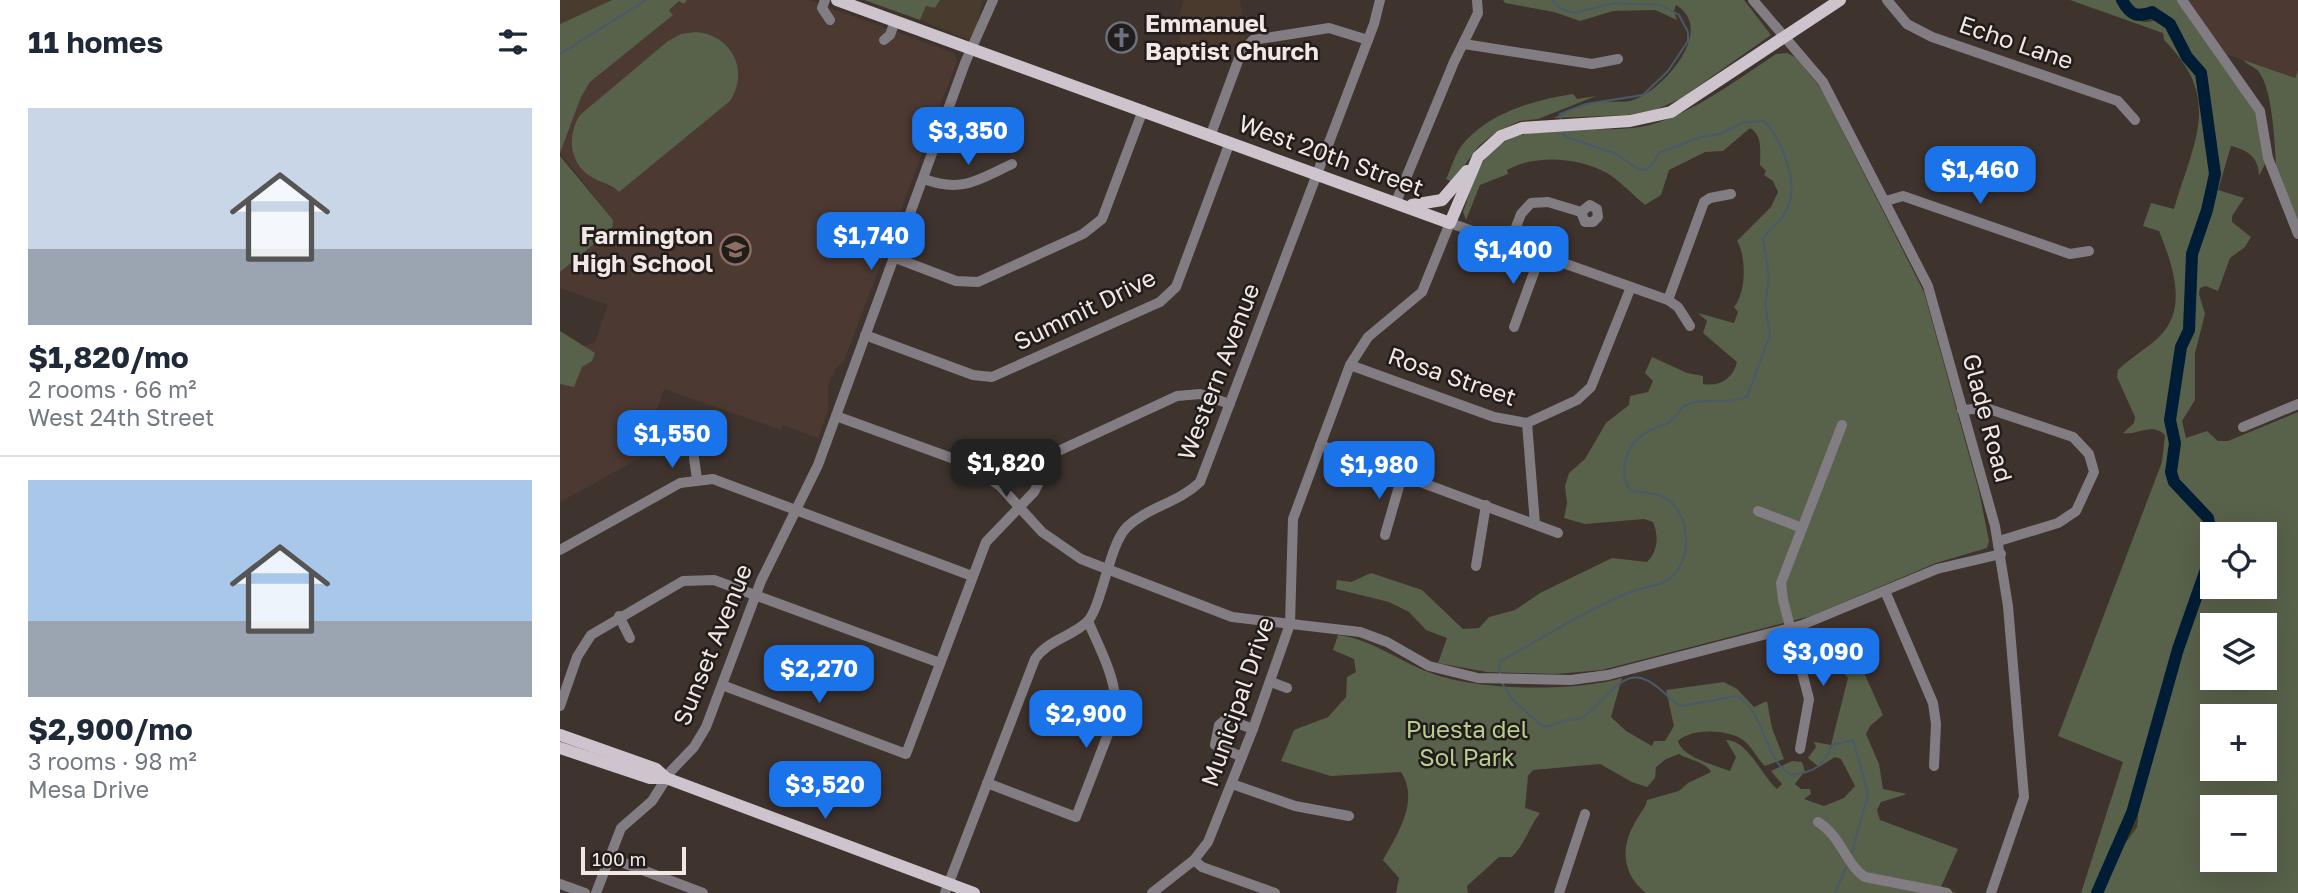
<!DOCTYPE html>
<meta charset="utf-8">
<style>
body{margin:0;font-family:"Golos Text",sans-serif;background:#f2f2f3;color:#1f2937;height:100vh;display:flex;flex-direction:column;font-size:26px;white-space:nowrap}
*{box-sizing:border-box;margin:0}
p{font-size:23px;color:#747a83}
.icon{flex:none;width:38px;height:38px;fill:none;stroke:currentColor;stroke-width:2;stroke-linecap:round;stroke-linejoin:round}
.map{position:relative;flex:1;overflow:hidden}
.panel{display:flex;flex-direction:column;background:#fff;width:560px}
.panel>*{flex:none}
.tools{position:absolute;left:1640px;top:522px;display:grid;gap:14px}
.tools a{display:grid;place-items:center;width:77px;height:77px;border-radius:0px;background:#fff;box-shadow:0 7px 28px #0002;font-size:35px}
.scale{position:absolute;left:21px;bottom:18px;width:105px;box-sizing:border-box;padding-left:7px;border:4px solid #f1e8e5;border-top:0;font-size:19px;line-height:24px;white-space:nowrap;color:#f1e8e5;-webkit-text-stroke:5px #221c1a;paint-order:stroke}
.price{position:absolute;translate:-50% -60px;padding:0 16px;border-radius:14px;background:#1a73e8;color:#fff;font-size:23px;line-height:46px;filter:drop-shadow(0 2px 4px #0008)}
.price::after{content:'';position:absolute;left:50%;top:42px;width:21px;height:16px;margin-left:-10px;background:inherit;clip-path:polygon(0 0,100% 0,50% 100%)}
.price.active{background:#222;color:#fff}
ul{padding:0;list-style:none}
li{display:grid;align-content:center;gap:14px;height:371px;padding:0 28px}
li+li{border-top:2px solid #e0e1e3}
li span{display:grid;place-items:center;height:217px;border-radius:0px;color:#555}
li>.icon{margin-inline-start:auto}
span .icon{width:126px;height:126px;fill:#fffc;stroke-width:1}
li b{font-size:30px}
h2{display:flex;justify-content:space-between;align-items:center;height:84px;padding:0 28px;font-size:30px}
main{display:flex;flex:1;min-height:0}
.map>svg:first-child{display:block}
.commercial{fill:#493b2d}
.industrial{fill:#4a3a2e}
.built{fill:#4c3932}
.green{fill:#58614a;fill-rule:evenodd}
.sand{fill:#463d1d}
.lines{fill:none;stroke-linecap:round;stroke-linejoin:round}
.stream{stroke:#485a6a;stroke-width:2}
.river{stroke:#001d35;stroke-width:12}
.minor{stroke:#827d82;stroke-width:10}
.major{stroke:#cdc4cd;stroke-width:12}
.labels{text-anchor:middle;stroke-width:5;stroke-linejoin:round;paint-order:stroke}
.poi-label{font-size:24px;font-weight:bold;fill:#f1e8e5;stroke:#221c1a;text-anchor:start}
.street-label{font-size:24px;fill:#f1e8e5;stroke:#221c1a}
.park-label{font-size:24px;fill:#b6ce8e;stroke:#221c1a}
</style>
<main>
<section class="panel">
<h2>11 homes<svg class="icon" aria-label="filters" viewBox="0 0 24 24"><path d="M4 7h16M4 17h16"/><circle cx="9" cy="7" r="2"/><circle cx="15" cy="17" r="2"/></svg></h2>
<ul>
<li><span style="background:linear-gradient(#c9d6e8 65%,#9aa5b1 0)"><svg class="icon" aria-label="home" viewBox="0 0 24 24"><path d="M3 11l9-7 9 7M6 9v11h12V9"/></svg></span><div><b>$1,820/mo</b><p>2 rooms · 66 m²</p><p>West 24th Street</p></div></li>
<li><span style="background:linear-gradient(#a9c7e8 65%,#9aa5b1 0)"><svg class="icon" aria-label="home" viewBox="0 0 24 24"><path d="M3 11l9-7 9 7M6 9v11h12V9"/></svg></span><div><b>$2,900/mo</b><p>3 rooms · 98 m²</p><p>Mesa Drive</p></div></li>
</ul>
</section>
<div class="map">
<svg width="1738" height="893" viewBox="0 0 1738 893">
<rect width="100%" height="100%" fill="#3f332e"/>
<!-- commercial -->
<g class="commercial">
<path d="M0,0H52L0,24Z"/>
<path d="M380,0H423L413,38L407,39L360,20L366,6L375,8Z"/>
</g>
<!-- industrial -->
<path class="industrial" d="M624,0H680L686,38L672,61L621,43L617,23Z"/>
<!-- built -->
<g class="built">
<path d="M127,0H249L394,53L397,61L284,361L275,369L268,386V410L258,438L223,425L221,430L104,389L80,458L0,502V384L14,386L22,367L24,346L35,342L48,305L0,288V272L51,229L53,220L0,153L21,97L30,82L113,14L109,10L119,1L124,4Z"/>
<path d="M1627,0H1738V70L1735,78L1665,54Z"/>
</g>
<!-- green -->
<g class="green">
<path d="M52,0H127L124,4L119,1L109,10L113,15L30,82L21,97L0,153V24Z"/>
<path d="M304,0H380L375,8L366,6L360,20Z"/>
<path d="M943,0H1184L1211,35L1120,99L1095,110L1067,115L994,118C1007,111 1026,104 1041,102C1052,100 1062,104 1073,100C1102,91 1157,30 1116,5L1114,11L1117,20L1095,10L1053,11L1020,21L994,12L945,3Z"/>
<path d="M1510,0H1558L1573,20L1586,22L1598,20L1612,30L1641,79L1652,174L1646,210L1630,254L1629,321L1618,347L1608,424L1613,453L1608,472L1613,485L1643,515L1649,535L1647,556L1617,644L1582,775L1532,893H1521L1563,762L1498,736L1602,462L1605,435C1592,422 1579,435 1563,433L1574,423L1575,417L1557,377L1558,370C1571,357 1588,348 1601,335C1628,307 1612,263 1599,231L1583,226L1591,203L1614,209C1634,140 1663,99 1604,40L1603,33Z"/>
<path d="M1567,0H1618L1695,110C1700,128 1700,146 1705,164L1699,176C1699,158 1688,150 1671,146L1658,190L1684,198L1672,216V222L1691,237L1685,247L1670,258L1658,291L1646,286L1640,288L1639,294L1645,314L1635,353V400L1622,421L1626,438L1647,431L1658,441H1668L1738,412V893H1539L1563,846L1577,827L1579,801L1603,709L1652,556V586H1704V534H1654L1649,517L1614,476L1616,440L1612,421L1622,351L1631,331L1633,254L1656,173L1642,73L1629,57L1620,33L1607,16L1586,8L1576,9ZM1652,625H1704V677H1652ZM1652,716H1704V768H1652ZM1652,807H1704V859H1652Z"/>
<path d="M136,32C172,35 190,71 170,101L59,192C50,182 41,184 30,176C9,162 7,135 20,115L108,41L121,34Z"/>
<path d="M1227,53L1235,57L1260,87L1364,292L1419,491L1429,541L1427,548L1376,563L1251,616L1042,670L996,674L927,672L878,663L887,638L866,630L849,612L829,602L776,589L777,580L791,582L811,573L862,590L903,629L919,628L929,617L955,610L980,593L1052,558L1087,562C1098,551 1099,536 1093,522L1084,519L1025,524L1004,518L1007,503L1005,486L1009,473L1025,459L1046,423L1069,405L1070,396L1088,392L1093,381L1085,373L1092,357L1127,373L1143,376V384C1161,387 1173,378 1177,362L1143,333L1147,321L1138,313L1174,323L1178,312L1174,307C1187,292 1186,255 1177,241L1211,207L1218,192L1213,181L1204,175L1206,171L1200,165C1200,152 1203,135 1190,128L1163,151L1145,152L1109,170L1101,195L1085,205C1073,195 1060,181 1047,173C1018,157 975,154 947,170L948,174L920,185L906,220L903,212C909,196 913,177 923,162C954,112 1040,138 1090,125C1135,112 1178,79 1216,54Z"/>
<path d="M1683,60L1735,78L1738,70V227C1731,212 1718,192 1717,176C1715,153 1714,84 1696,69C1692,66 1687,64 1683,60Z"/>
<path d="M1013,94L1017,99L1036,96L978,119L960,121L936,132L919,146L892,182L886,179C891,169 894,157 900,148C925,114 973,100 1013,94Z"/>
<path d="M0,156L53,220L52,229L0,272Z"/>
<path d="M0,331L35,353L32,361L22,367L14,387L0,384Z"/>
<path d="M778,635C814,640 838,661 871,673C918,691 1014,692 1062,678L1051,717L1066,731L1092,746L1094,741H1105L1114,726L1106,690L1164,682L1177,689L1194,707L1207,701L1212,728L1224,759L1205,766C1197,758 1192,747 1183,740C1168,729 1131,728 1118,741C1122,757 1154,765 1170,771L1176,757L1166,740C1188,740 1201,775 1217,789L1222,784L1211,771L1232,761L1242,762L1245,771L1235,784L1241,789H1250L1251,794L1244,799L1264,806L1284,798L1295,786L1281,759L1275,757L1259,767L1248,758L1256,747L1254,742L1271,745L1288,678L1282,671L1301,666L1323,715L1310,726L1306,734L1319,764L1323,789L1347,794L1321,802L1317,810L1320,820L1398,849L1381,887L1396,893H1086C1061,873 1060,846 1077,819C1081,812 1086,807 1087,800L1119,791L1128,783L1151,772C1146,762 1129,760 1119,754L1106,759L1096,767L1095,778L1087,787L1072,782L1040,764L973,770L968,776L965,808L980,813C969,827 965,844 952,857H939L907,886L908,893H836L839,878L823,860C837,835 860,801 841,772L771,776L721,761L734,730L768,717L786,697L787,677L796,672L794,659L773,650Z"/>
</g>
<!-- sand -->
<path class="sand" d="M1558,0H1567L1576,9H1597L1607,16L1620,33L1629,57L1642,73L1656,173L1633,254L1632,328L1622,351L1612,420L1616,440L1614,476L1649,517L1654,533L1652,556L1603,709L1579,801L1577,827L1563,846L1539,893H1532L1582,775L1617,644L1647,556L1649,535L1643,515L1609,480L1613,453L1608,424L1618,347L1629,321L1630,254L1646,210L1652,174L1641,80L1620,48L1612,30L1598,20L1586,22L1573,20Z"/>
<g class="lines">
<!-- stream -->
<g class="stream">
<path d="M992,0L1001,9L1014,13L1054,3L1101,5L1119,15L1128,32V41L1108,71L1083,95L1026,104L1000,114L1001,121"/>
<path d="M0,54L86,0"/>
<path d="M940,674L939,662C983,638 1027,609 1073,591C1085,586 1099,587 1109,579C1134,561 1131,509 1102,496C1093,492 1080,493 1070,490C1057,470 1067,442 1089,431C1096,427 1107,425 1113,419C1119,413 1119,407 1128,404C1147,397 1168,405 1187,397L1210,335L1205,305L1209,277L1203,238C1210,229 1220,222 1225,213C1241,187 1223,141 1204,121L1184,122L1160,134L1140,137L1099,153L1093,164L1086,170L1078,169L1056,154L1004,136L1003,130"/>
<path d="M942,683L952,699L982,726C991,728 995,723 1003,721C1008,719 1014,720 1019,719C1040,710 1057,672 1081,678C1098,683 1106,698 1121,706L1177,696C1207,714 1202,758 1231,775C1255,772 1264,766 1272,745L1293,740L1308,794L1291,856"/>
<path d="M1275,893L1287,865"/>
</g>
<!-- river -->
<path class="river" d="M1537,893L1572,813L1618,649L1650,558L1651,532L1648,518L1614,482L1611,472L1615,443L1610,420L1621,347L1629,330L1632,254L1647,210L1655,174L1641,73L1627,57L1610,24L1592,12C1577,18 1570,15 1562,0"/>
<!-- minor -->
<g class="minor">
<path d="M265,0L262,8L270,20"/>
<path d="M1193,0L1263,82L1368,286L1435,526L1448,606L1464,797L1431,893"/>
<path d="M1327,0L1347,24L1372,37L1558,101L1575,120"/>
<path d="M1622,0L1700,111L1708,158L1738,234"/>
<path d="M324,40L330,35L335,21"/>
<path d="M904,44L1032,64L1058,59"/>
<path d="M651,134L681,53L693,40L769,28L808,40"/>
<path d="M364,179C402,193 418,180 452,164"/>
<path d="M1326,201L1343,196L1510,254L1529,251"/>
<path d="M836,202L894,62L918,13L917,0"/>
<path d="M949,245L961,214L971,203L988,202L1021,212L1030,205L1037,209L1038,217L1033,222H1025L1021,212"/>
<path d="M333,257L396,281L418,282L523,234L542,219L583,110"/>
<path d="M1108,300L1144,202L1150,198L1171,194"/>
<path d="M954,327L980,256"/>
<path d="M305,335L413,375L432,377L600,302L616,287L670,142"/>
<path d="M790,365L934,417L967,423L1017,400L1031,387L1071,287"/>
<path d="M1402,410L1426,408L1513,437L1529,454L1534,472L1516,511L1498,523L1439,541"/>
<path d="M276,416L397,460L420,472L440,486L482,532L521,559L672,617L800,632L827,642L869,666L918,678L1011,680L1048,675L1242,625L1377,569L1441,554"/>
<path d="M967,423L975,524"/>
<path d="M1683,427L1738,404"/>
<path d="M760,445L998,533"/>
<path d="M134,458L137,479"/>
<path d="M1198,511L1242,528"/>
<path d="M825,535L842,476"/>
<path d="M0,550L120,483L153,479L412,576"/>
<path d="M916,566L926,505"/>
<path d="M1325,591L1373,703L1376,724L1374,766"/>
<path d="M59,616L70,638"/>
<path d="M711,682L727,688"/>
<path d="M162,685L346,754L426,542L474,492L494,453L617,396L640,394L670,404"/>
<path d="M0,706L17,657L31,635L123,581L154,580L380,663"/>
<path d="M1240,749L1249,699L1223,600L1221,583L1282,425"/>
<path d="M682,757L655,745L659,725L666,719L693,729"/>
<path d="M427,783L516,817L555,716C559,682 541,652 528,621"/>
<path d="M672,784L735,806L789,816"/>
<path d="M1258,822C1282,837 1286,865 1305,877L1387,893"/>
<path d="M48,857L143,893"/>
<path d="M634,860L642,867L715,893"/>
<path d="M0,884L25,893"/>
<path d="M36,893L61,828L92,801L111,771L134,747L146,727L201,581L258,465L405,63L433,0"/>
<path d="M385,893L475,659C488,640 511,637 527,622C542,607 549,544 567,527C588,507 618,503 640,482L814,24L820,0"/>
<path d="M592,893L634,860L648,842L693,729L730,624L733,519L790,365L808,337L862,292L890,223L1108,300L1118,307L1130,326"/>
<path d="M999,893L1025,814"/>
</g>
<!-- major -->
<g class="major">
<path d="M277,0L890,223L918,157L941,136L962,128L1070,121L1111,112L1280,0"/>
<path d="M852,205L882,200L907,171"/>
<path d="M0,735L96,769L106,778"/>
<path d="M0,748L90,778H106L414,893"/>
</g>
</g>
<!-- icons -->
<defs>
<symbol id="church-ring" viewBox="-11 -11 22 22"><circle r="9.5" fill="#221c1a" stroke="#6b7280" stroke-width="1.5"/><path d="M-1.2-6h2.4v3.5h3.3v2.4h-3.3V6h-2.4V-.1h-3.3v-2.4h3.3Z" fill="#6b7280"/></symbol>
<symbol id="school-ring" viewBox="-11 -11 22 22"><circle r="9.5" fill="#221c1a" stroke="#8d6e63" stroke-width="1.5"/><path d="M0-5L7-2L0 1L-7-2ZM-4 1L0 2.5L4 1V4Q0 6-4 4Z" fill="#8d6e63"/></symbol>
</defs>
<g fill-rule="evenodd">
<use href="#church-ring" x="544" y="20" width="35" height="35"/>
<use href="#school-ring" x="158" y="232" width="35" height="35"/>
</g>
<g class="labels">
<!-- poi labels -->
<g class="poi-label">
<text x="585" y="32">Emmanuel<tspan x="585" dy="28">Baptist Church</tspan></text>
<text x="153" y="244" text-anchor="end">Farmington<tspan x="153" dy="28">High School</tspan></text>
</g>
<!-- street labels -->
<g class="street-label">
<text transform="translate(1456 43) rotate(19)" y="8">Echo Lane</text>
<text transform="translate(771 156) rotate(20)" y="8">West 20th Street</text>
<text transform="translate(525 310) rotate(-26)" y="8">Summit Drive</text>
<text transform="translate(659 372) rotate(-69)" y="8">Western Avenue</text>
<text transform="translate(892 377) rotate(19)" y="8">Rosa Street</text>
<text transform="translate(1427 418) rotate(75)" y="8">Glade Road</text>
<text transform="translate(153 645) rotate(-68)" y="8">Sunset Avenue</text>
<text transform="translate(678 702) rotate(-71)" y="8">Municipal Drive</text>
</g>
<!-- park labels -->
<g class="park-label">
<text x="907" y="738">Puesta del<tspan x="907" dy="28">Sol Park</tspan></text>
</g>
</g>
</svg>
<div class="tools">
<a><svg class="icon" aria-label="locate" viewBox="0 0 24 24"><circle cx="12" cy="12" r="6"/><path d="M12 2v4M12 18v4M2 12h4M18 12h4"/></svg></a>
<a><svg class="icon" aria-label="layers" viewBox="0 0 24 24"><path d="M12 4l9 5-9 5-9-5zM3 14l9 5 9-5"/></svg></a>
<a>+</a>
<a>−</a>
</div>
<div class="scale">100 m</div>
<b class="price" style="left:408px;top:167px">$3,350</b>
<b class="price" style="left:1420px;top:206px">$1,460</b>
<b class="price" style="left:311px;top:272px">$1,740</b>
<b class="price" style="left:953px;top:286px">$1,400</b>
<b class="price" style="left:112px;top:470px">$1,550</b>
<b class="price active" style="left:446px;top:499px">$1,820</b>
<b class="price" style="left:819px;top:501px">$1,980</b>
<b class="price" style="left:1263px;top:688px">$3,090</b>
<b class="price" style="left:259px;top:705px">$2,270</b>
<b class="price" style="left:526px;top:750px">$2,900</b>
<b class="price" style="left:265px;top:821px">$3,520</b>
</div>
</main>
